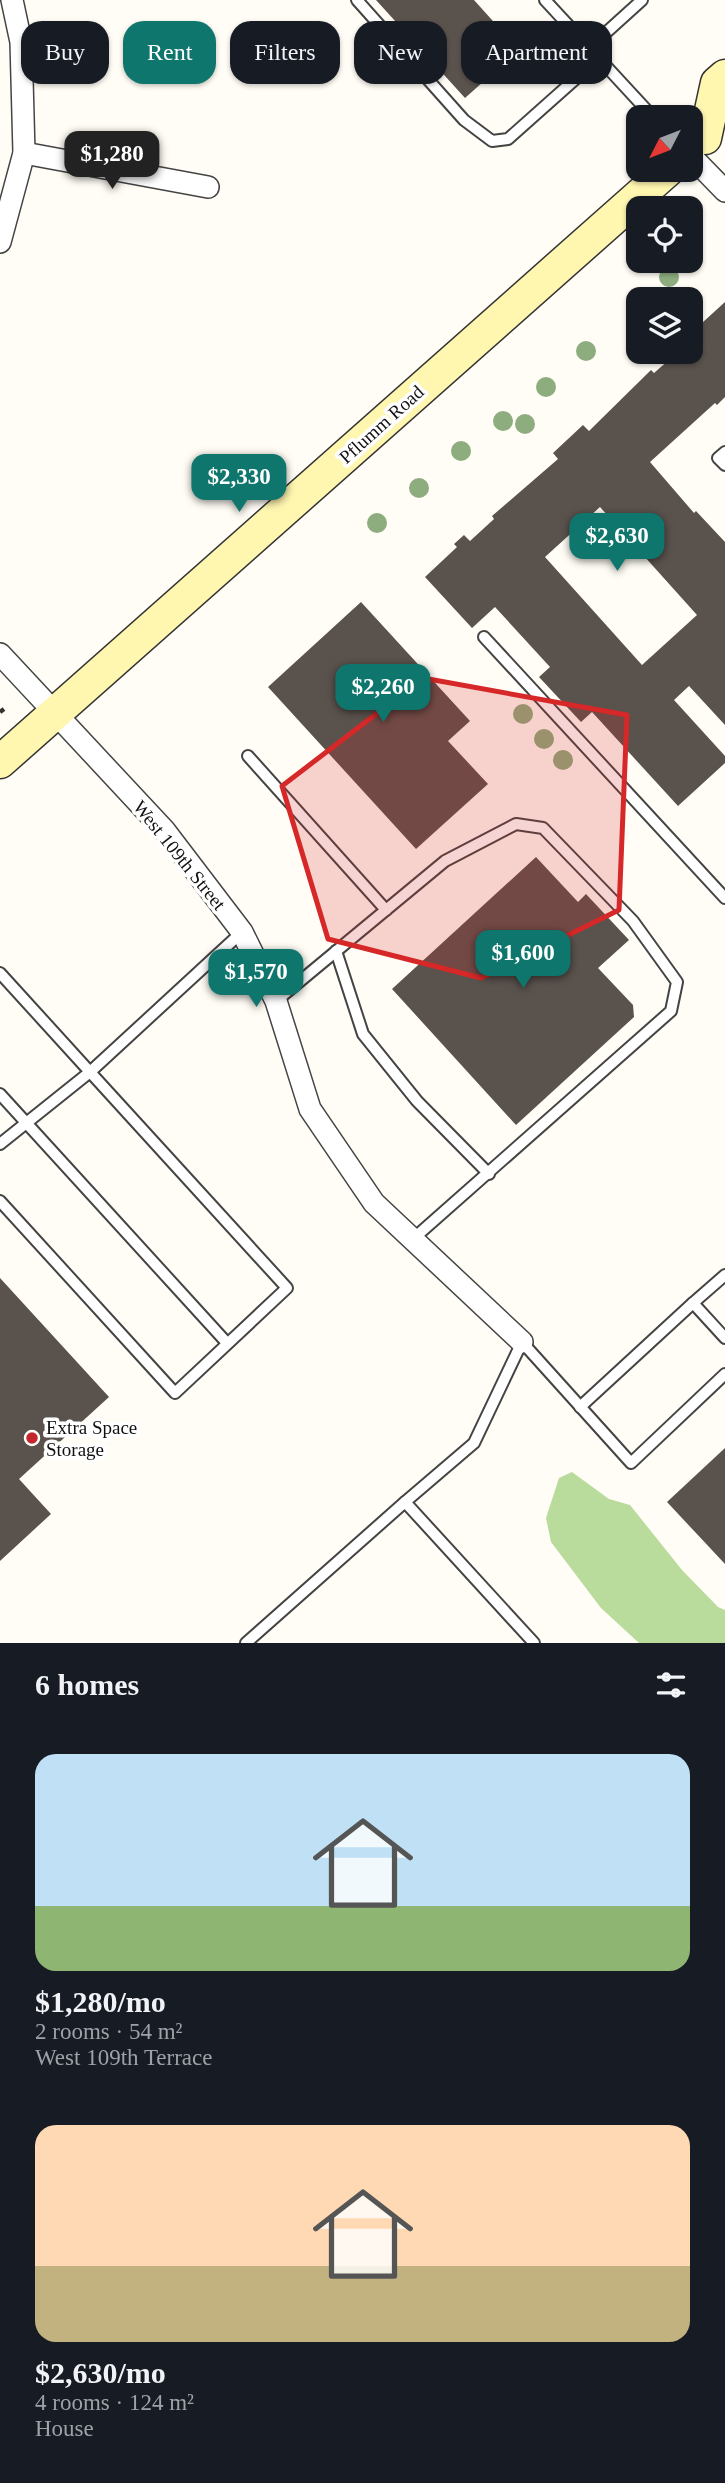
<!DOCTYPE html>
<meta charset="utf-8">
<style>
body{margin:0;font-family:Georgia,serif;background:#242831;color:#f1f3f6;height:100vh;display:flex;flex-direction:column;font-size:26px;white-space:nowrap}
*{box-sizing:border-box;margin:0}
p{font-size:23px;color:#9ea1a6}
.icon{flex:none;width:38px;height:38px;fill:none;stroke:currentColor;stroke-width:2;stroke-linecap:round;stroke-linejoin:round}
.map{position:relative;height:1643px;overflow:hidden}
.details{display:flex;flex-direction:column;background:#171b24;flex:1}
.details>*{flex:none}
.banner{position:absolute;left:21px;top:21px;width:684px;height:63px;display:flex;gap:14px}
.needle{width:46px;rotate:228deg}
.buttons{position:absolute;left:626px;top:105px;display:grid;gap:14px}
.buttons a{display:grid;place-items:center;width:77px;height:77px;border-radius:14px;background:#171b24;box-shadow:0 2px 5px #0004;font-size:35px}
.price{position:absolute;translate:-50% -60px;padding:0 16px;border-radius:14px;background:#0f766e;color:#fff;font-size:23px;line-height:46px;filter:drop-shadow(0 2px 4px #0008)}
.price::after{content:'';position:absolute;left:50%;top:42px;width:21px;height:16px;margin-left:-10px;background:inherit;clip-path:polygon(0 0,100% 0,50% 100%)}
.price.selected{background:#222;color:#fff}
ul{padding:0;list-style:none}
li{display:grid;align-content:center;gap:14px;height:371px;padding:0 35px}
li span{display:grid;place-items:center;height:217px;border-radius:21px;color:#555}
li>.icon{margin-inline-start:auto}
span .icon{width:126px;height:126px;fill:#fffc;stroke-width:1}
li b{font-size:30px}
h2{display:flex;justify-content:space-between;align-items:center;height:84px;padding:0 35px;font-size:30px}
.pill{padding:0 24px;border-radius:21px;background:#171b24;box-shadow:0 2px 5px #0004;font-size:24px;line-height:63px}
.pill.selected{background:#0f766e;color:#fff}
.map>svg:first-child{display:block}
.forest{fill:#b9dc9c}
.building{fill:#5a524d;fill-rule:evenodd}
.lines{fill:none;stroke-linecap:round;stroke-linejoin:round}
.service-casing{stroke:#444;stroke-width:14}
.minor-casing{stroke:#444;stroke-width:24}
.secondary-casing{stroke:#333;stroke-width:35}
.path{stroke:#333;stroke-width:4.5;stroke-dasharray:7 3.5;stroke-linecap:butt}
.service{stroke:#fff;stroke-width:10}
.minor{stroke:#fff;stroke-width:21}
.secondary{stroke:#fff6b0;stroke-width:32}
.tree{fill:#8dad7f}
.marked{fill:#d62828;fill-opacity:0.2;stroke:#d62828;stroke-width:5;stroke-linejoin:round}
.poi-dot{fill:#c4262e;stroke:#fff;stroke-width:2.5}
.labels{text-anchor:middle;stroke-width:7;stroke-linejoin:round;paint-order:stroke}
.street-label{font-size:19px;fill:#111;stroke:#fff}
.poi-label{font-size:19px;fill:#111;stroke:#fff;text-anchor:start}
</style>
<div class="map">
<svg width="725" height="1643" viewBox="0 0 725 1643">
<rect width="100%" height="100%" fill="#fffdf5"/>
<!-- forest -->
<path class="forest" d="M572,1472L609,1499L630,1505L682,1570L718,1607L725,1610V1643H639L601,1608L551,1542L546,1518L559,1478Z"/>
<!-- building -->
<g class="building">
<path d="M376,0H474L519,50L465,98Z"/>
<path d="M725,302V397L717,405L715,403L650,462L694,513L696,511L725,542V725L689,686L674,700L725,756V763L678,806L592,712L581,722L539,677L550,667L495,607L472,628L425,577L457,547L454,544L464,535L470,541L494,519L492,516L558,459L553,453L583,425L589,431L651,370L654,373L678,352H691V333ZM600,507L697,615L642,665L545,557Z"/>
<path d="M361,602L470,721L448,741L488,784L416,849L268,687Z"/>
<path d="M536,857L578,902L586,894L629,940L598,968L633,1005L634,1017L516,1125L392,989Z"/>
<path d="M0,1278L109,1397L19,1479L51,1514L0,1561Z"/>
<path d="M725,1448V1564L667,1502Z"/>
</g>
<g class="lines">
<defs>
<g id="service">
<path d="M357,0L464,120L492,141L508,139L599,58"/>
<path d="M545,0L653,117"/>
<path d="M589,48L642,0"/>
<path d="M725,452L718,458L725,465"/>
<path d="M484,637L725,898"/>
<path d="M248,756L386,910"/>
<path d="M336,951L363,1034L417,1101L489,1174"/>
<path d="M0,973L90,1072L242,932"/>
<path d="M276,1001L445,861L516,824L543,828L633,921L677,982L671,1011L413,1239"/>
<path d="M0,1094L227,1343"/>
<path d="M0,1144L90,1072L287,1288L175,1393L0,1201"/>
<path d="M725,1275L693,1303L725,1338"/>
<path d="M580,1407L693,1303"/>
<path d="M405,1502L474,1443L522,1342L631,1463L725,1374"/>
<path d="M246,1643L405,1502L534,1643"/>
</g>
<g id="minor">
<path d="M24,153L208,187"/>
<path d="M691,156L725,191"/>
<path d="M0,242L24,153L21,42L12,0"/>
<path d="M0,654L165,831L242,932L276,1001L310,1109L374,1203L522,1342"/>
</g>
<g id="secondary">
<path d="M705,138L717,83L725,76"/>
<path d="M0,762L668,170"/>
</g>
</defs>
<!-- service casing -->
<use href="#service" class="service-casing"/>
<!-- minor casing -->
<use href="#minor" class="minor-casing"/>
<!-- secondary casing -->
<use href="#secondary" class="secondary-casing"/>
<!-- path -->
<path class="path" d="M0,712L4,709"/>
<!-- service -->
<use href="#service" class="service"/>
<!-- minor -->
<use href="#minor" class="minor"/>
<!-- secondary -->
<use href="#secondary" class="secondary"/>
</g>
<!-- trees -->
<g class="tree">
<circle cx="669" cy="277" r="10"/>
<circle cx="586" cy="351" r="10"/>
<circle cx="546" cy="387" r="10"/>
<circle cx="503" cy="421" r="10"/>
<circle cx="525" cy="424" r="10"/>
<circle cx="461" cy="451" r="10"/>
<circle cx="419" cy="488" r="10"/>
<circle cx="377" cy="523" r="10"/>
<circle cx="523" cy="714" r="10"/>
<circle cx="544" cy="739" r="10"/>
<circle cx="563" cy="760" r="10"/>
</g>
<!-- marked area -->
<path class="marked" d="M423,678L627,715L619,910L481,978L328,939L282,786Z"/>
<!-- markers -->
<circle class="poi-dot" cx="32" cy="1438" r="7"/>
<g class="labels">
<!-- street labels -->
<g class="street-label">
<text transform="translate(381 424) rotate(-42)" y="7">Pflumm Road</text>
<text transform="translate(180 855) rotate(51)" y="7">West 109th Street</text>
</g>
<!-- poi labels -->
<g class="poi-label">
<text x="46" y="1434">Extra Space<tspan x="46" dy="22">Storage</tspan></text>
</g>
</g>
</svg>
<div class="buttons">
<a><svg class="needle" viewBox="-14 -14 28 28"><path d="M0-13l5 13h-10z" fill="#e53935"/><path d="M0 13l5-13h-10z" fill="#9ea1a6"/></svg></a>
<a><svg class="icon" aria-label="locate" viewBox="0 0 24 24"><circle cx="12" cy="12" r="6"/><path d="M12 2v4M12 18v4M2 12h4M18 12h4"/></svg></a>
<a><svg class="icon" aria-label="layers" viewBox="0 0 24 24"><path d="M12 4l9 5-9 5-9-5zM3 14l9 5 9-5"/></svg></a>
</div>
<b class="price selected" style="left:112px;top:191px">$1,280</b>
<b class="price" style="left:239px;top:514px">$2,330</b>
<b class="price" style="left:617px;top:573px">$2,630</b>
<b class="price" style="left:383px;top:724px">$2,260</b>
<b class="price" style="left:523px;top:990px">$1,600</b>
<b class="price" style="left:256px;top:1009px">$1,570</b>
<div class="banner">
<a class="pill">Buy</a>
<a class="pill selected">Rent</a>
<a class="pill">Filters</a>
<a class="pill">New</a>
<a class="pill">Apartment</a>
</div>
</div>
<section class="details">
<h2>6 homes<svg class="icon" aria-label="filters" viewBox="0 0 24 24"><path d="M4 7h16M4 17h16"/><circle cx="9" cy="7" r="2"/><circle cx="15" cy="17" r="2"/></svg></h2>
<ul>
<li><span style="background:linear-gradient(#bfe0f5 70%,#8fb573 0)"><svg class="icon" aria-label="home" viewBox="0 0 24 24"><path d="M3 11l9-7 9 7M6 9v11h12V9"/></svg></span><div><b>$1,280/mo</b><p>2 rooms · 54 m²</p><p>West 109th Terrace</p></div></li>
<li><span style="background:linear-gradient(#ffd9b3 65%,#c2b280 0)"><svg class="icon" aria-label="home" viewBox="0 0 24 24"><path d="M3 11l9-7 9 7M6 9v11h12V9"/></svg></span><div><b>$2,630/mo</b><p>4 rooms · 124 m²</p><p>House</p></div></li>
</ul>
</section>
